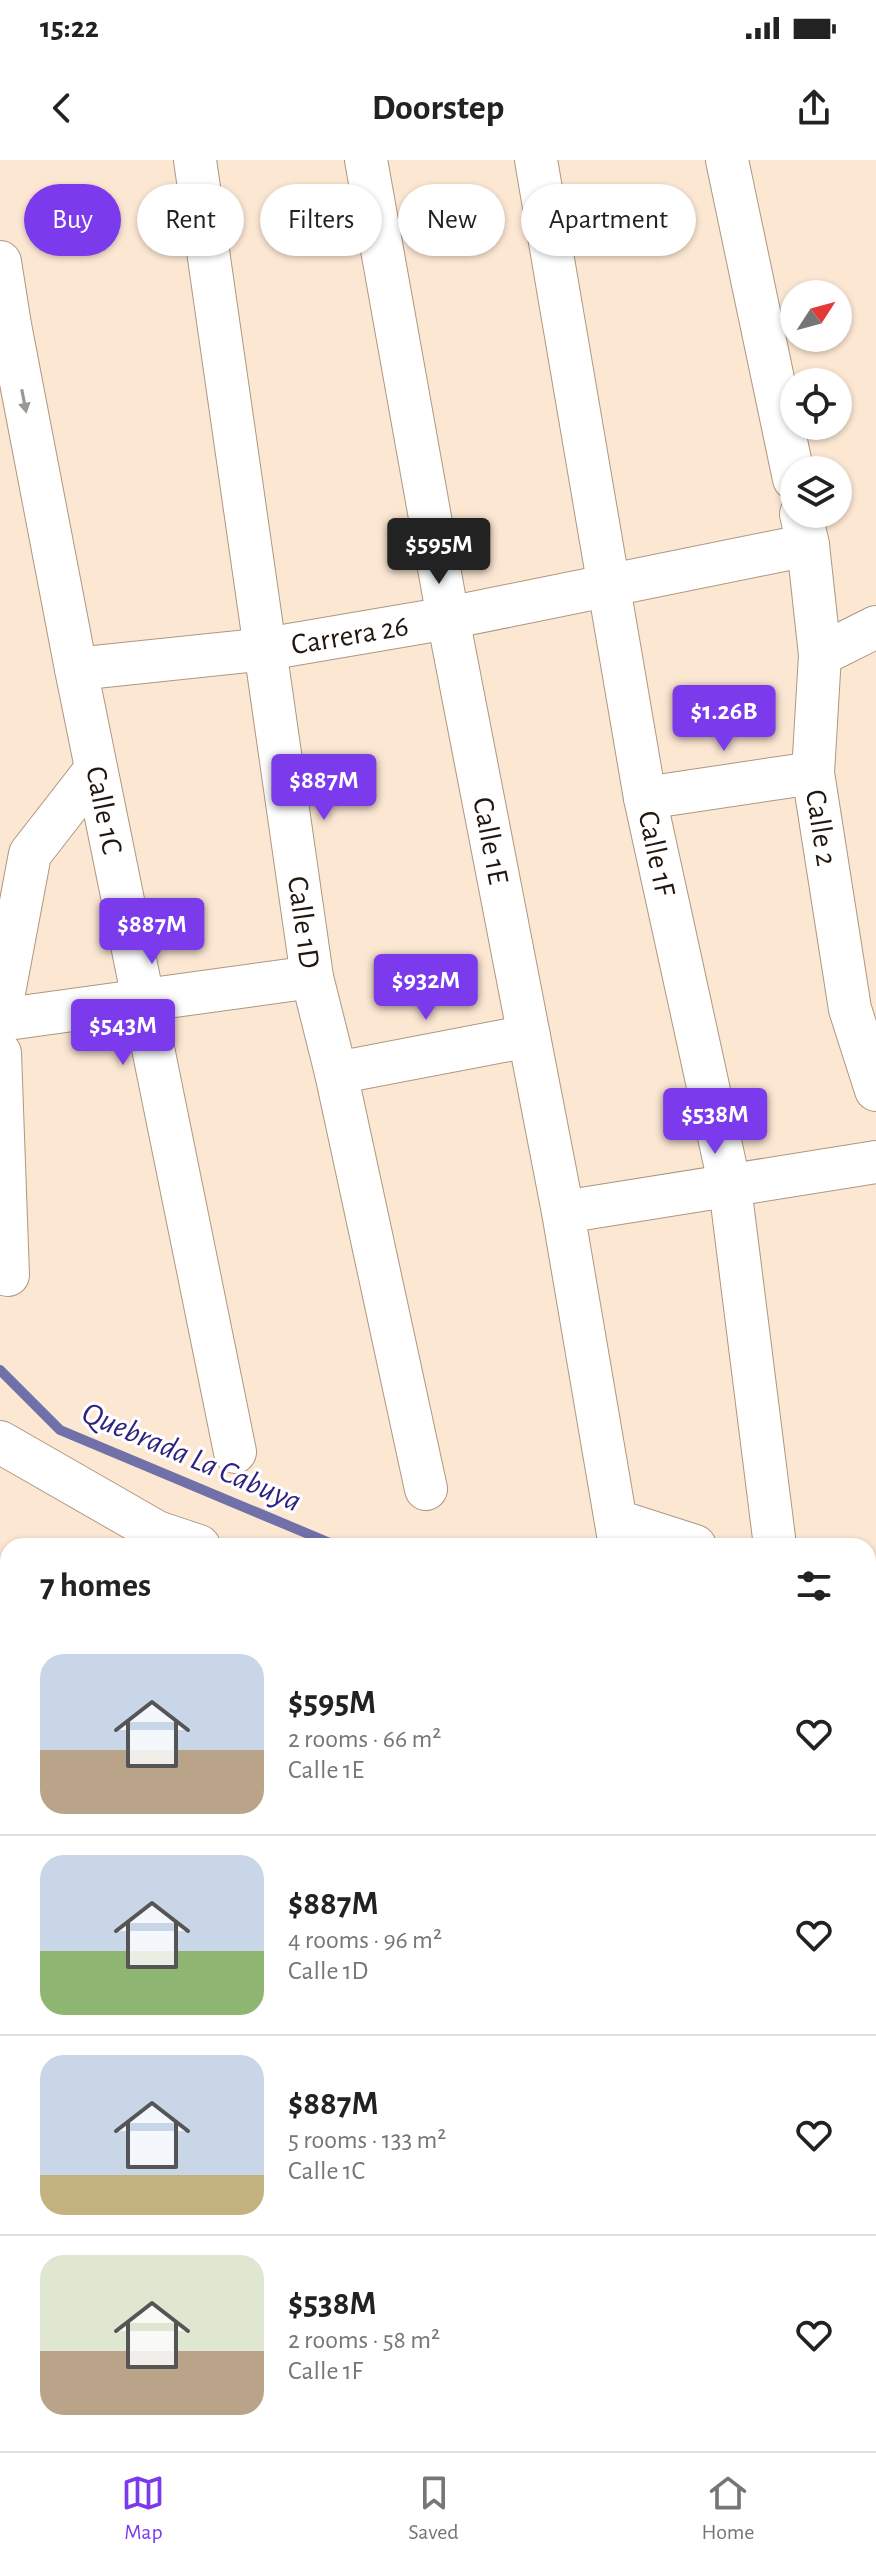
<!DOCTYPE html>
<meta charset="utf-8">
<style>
body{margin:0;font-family:"Alegreya Sans",sans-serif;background:#f2f2f2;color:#222;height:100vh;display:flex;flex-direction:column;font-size:30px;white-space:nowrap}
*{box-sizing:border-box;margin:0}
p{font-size:26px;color:#767676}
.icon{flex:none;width:44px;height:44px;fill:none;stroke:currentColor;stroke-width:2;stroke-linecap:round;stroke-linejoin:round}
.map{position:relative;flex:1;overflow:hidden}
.details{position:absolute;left:0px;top:1378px;width:876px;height:914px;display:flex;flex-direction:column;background:#fff;border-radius:24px 24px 0 0;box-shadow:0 2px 6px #0004}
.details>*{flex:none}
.guide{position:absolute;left:24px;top:24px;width:828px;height:72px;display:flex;gap:16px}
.needle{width:52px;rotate:54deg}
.tools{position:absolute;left:780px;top:120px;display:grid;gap:16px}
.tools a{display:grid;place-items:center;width:72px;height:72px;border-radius:50%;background:#fff;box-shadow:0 2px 6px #0004;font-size:40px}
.price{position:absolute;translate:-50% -68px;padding:0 18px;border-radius:8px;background:#7c3aed;color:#fff;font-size:26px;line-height:52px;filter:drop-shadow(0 2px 4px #0008)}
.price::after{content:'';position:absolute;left:50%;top:48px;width:24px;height:18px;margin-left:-12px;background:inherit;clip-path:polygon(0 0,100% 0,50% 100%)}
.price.current{background:#222;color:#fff}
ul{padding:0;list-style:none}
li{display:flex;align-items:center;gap:24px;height:200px;padding:0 40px}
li+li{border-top:2px solid #e0e0e0}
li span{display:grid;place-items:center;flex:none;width:224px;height:160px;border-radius:24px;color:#555}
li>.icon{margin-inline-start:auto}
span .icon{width:96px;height:96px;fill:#fffc;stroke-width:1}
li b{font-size:34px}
h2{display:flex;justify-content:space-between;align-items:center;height:96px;padding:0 40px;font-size:34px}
.pill{padding:0 28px;border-radius:36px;background:#fff;box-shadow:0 2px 6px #0004;font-size:28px;line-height:72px}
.pill.current{background:#7c3aed;color:#fff}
.status{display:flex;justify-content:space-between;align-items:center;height:56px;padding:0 40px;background:#fff;direction:ltr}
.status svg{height:22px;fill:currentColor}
header{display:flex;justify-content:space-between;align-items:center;height:104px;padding:0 40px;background:#fff;font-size:36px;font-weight:700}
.tabs{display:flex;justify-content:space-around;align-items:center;height:112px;border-top:2px solid #e0e0e0;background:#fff;font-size:22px;color:#767676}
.tabs a{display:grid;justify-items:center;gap:4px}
.tabs .current{color:#7c3aed}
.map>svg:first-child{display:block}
.grass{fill:url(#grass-tufts)}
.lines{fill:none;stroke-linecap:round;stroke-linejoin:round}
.stream{stroke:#7071a8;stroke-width:10}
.minor-casing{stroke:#af9780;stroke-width:44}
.minor{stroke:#fff;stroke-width:42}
.oneway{fill:#9b9793}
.labels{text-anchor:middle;stroke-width:6;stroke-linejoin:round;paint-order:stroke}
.street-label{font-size:30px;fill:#20170e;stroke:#fff}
.water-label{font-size:32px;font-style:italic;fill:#2d2380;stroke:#fff}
</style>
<div class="status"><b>15:22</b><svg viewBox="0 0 49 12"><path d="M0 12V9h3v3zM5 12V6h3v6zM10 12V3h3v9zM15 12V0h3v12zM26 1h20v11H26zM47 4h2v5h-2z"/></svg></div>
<header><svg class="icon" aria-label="back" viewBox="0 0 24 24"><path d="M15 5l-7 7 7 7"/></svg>Doorstep<svg class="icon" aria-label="share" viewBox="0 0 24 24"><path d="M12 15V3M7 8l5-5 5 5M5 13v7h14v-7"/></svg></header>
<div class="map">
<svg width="876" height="2291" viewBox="0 0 876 2291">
<defs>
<pattern id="grass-tufts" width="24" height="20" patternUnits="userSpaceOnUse" patternTransform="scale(2)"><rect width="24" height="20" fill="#eab074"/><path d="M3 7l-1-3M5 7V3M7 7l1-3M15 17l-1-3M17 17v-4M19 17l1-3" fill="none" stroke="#c89763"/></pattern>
</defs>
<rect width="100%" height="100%" fill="#fce7d3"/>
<!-- grass -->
<g class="grass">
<path d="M868,1445L876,1447V1613L868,1611Z"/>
<path d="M8,1581V2284H566L562,2291H0V1582Z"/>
</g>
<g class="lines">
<!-- stream -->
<g class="stream">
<path d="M0,1210L60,1270L337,1386"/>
<path d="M868,1480H876"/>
</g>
<defs>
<g id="minor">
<path id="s1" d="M195,0L312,817L336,913L426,1329"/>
<path id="s2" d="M366,0L448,458L563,1052L620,1386"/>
<path id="s3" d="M536,0L645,638L730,1027L775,1386"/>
<path d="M727,0L794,319"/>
<path id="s4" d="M0,102L10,165L76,509L235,1292"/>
<path id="s5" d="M801,354L808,385L820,495L813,613L850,849L876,930"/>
<path d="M820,495L876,467"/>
<path id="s6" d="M76,509L266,489L448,458L808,385"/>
<path d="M645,638L813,613"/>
<path d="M0,854L30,694L96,609"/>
<path d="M0,860L312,817"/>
<path d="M0,893L8,1115"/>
<path d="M336,913L529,876"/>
<path d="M563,1052L876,1002"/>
<path d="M0,1282L157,1372L199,1386"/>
<path d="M617,1361L695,1386"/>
<path d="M868,1433L876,1435"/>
<path d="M0,1556L8,1555"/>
<path d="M868,1619L876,1621"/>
<path d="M868,1968L876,1963"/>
<path d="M868,2229L876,2237"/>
<path d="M616,2291L619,2284"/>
<path d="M820,2291L821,2284"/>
</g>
</defs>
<!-- minor casing -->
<use href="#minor" class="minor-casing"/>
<!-- minor -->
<use href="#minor" class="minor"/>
</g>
<!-- one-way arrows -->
<defs><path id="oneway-solid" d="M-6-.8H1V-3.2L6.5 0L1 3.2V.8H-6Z" transform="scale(2)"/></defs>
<use class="oneway" href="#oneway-solid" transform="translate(24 241) rotate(79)"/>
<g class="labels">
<!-- street labels -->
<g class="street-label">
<text dy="10" stroke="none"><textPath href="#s6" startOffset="276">Carrera 26</textPath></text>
<text dy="10" stroke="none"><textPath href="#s4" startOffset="558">Calle 1C</textPath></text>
<text dy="10" stroke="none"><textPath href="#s5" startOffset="316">Calle 2</textPath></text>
<text dy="10" stroke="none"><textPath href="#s2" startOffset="692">Calle 1E</textPath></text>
<text dy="10" stroke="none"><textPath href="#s3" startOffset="704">Calle 1F</textPath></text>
<text dy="10" stroke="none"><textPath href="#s1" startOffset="770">Calle 1D</textPath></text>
</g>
<!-- water labels -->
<g class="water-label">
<text transform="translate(192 1296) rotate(23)" y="11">Quebrada La Cabuya</text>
</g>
</g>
</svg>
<div class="tools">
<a><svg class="needle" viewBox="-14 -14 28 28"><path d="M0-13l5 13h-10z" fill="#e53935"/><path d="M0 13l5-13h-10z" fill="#767676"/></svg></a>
<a><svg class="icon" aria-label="locate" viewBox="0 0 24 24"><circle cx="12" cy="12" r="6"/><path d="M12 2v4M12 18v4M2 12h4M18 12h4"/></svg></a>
<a><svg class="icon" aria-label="layers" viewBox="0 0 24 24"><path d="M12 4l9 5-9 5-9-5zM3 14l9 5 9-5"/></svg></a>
</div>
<b class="price current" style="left:439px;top:426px">$595M</b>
<b class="price" style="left:724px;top:593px">$1.26B</b>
<b class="price" style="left:324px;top:662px">$887M</b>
<b class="price" style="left:152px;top:806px">$887M</b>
<b class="price" style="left:426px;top:862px">$932M</b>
<b class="price" style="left:123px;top:907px">$543M</b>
<b class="price" style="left:715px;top:996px">$538M</b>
<div class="guide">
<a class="pill current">Buy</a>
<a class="pill">Rent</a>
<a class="pill">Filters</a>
<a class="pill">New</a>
<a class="pill">Apartment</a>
</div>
<section class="details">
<h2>7 homes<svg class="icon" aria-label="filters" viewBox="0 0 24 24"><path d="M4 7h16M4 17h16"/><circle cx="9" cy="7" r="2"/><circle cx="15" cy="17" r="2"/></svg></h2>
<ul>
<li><span style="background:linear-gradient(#c9d6e8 60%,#b9a48a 0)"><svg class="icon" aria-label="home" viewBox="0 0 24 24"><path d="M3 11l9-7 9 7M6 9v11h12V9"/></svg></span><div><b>$595M</b><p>2 rooms · 66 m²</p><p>Calle 1E</p></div><svg class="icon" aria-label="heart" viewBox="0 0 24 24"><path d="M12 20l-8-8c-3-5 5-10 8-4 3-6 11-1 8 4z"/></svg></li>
<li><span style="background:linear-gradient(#c9d6e8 60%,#8fb573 0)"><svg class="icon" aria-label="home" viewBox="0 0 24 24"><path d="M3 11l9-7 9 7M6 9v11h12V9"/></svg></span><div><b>$887M</b><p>4 rooms · 96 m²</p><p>Calle 1D</p></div><svg class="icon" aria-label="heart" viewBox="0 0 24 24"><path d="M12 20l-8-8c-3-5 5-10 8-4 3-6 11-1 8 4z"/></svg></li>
<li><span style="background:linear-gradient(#c9d6e8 75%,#c2b280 0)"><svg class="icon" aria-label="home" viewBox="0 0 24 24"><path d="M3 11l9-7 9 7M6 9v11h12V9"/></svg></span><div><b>$887M</b><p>5 rooms · 133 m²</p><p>Calle 1C</p></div><svg class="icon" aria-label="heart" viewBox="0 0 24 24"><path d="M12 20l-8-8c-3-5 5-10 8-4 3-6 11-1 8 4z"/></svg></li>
<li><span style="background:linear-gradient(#dfe7d0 60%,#b9a48a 0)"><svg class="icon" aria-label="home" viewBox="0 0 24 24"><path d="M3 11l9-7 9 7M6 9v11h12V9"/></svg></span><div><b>$538M</b><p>2 rooms · 58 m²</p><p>Calle 1F</p></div><svg class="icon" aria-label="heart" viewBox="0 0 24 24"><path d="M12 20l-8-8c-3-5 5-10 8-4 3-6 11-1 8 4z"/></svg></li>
</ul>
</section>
</div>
<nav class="tabs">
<a class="current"><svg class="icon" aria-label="map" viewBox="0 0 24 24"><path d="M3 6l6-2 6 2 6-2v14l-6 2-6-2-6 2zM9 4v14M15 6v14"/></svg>Map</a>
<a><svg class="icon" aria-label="saved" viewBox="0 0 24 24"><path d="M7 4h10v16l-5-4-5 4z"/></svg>Saved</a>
<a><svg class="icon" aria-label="home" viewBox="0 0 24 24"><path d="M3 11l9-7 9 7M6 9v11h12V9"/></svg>Home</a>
</nav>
